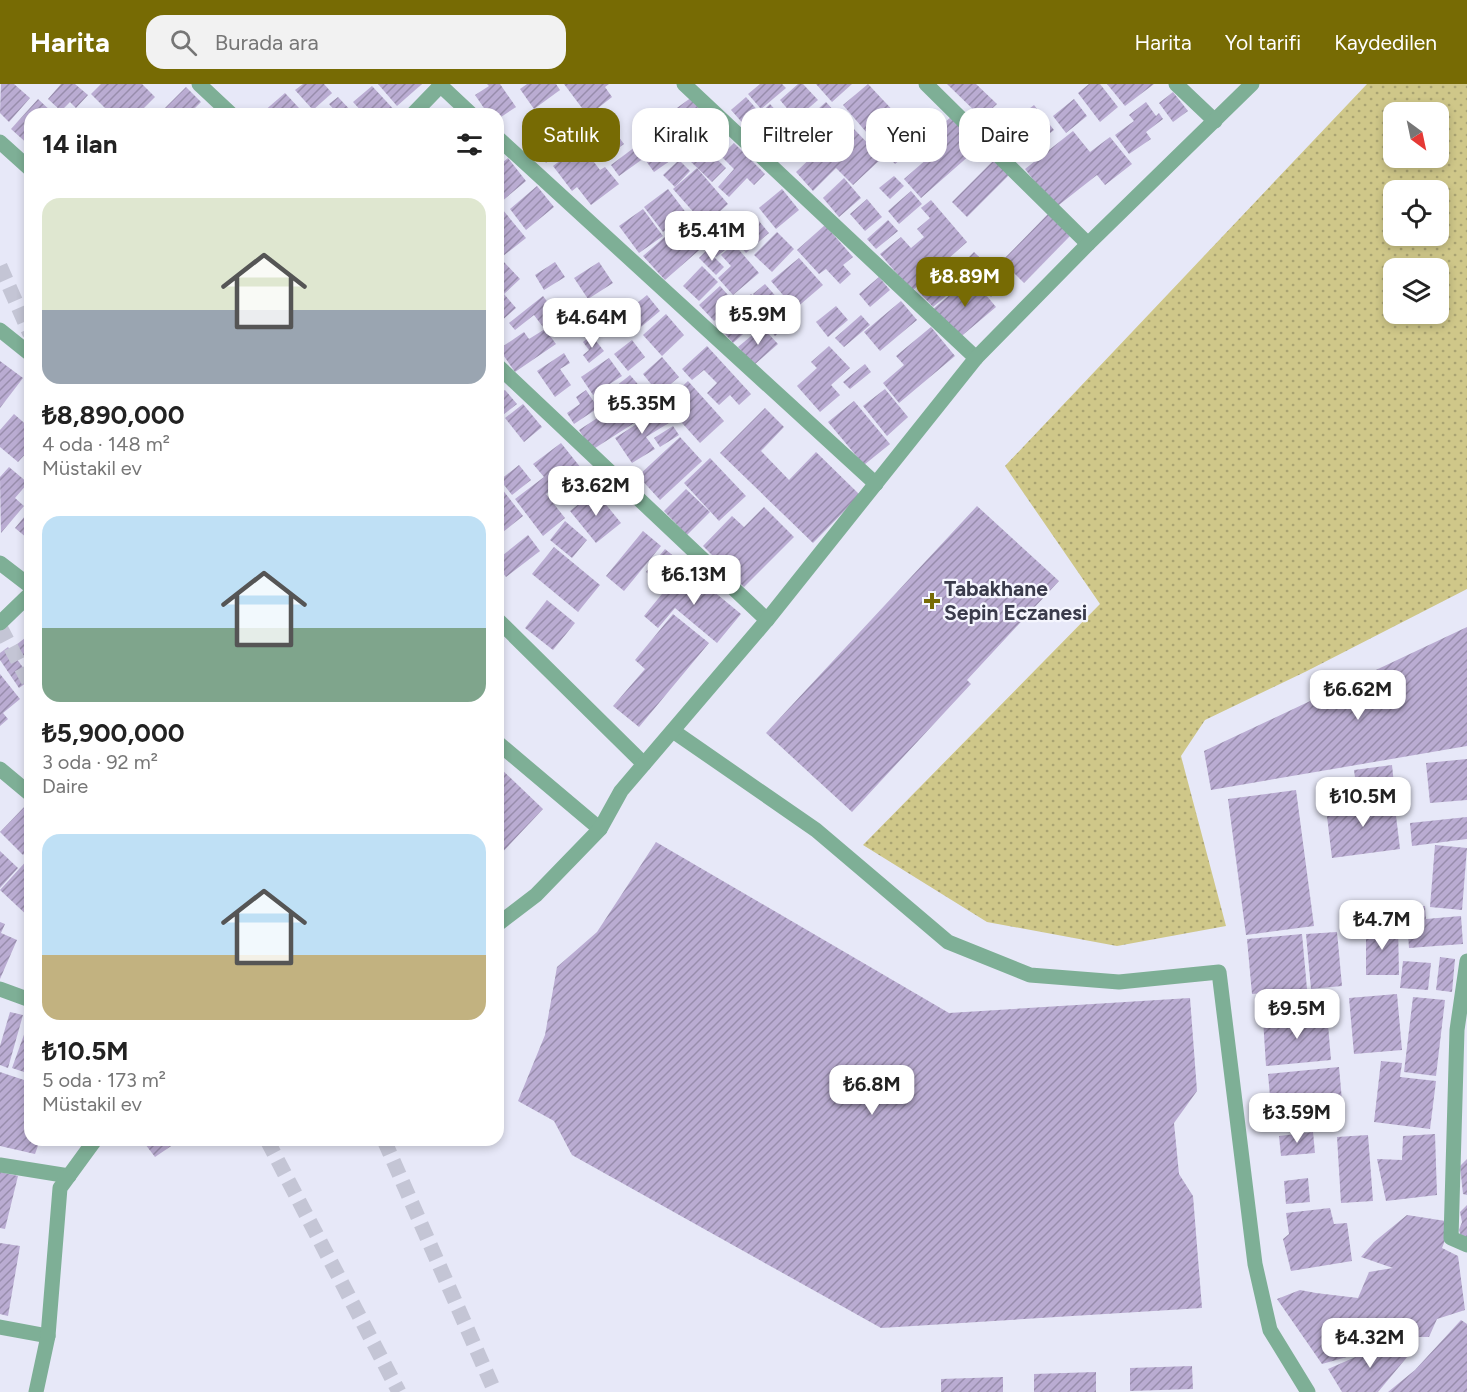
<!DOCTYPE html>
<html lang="tr">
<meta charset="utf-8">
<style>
body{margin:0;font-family:Figtree,sans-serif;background:#f2f2f2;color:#222;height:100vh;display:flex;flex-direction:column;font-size:22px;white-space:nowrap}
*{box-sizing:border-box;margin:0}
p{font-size:20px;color:#767676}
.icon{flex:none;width:33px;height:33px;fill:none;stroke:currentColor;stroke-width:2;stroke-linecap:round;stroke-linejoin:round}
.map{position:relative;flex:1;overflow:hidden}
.panel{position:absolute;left:24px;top:24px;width:480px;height:1038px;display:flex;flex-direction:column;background:#fff;border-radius:18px;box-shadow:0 3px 9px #0003}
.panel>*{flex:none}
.hud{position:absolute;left:522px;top:24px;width:570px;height:54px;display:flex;gap:12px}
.needle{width:39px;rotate:147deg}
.fabs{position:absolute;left:1383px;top:18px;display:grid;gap:12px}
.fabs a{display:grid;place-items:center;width:66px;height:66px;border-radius:12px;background:#fff;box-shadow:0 3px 9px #0003;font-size:30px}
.price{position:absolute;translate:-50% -51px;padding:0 14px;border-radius:12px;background:#fff;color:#222;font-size:20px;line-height:39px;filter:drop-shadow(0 2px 3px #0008)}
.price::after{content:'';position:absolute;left:50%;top:36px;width:18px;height:14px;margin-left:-9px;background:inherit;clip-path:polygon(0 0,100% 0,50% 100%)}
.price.current{background:#776b04;color:#fff}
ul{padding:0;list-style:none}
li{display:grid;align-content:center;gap:12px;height:318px;padding:0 18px}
li span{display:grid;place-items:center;height:186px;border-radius:18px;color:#555}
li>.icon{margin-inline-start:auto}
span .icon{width:108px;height:108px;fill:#fffc;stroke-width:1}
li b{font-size:26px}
h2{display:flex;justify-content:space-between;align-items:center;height:72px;padding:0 18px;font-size:26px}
.tag{padding:0 21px;border-radius:18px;background:#fff;box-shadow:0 3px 9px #0003;font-size:21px;line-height:54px}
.tag.current{background:#776b04;color:#fff}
header{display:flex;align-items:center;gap:36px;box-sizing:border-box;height:84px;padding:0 30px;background:#776b04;color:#fff}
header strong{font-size:28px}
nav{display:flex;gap:33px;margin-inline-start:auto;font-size:21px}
.search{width:420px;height:54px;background:#f2f2f2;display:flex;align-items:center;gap:15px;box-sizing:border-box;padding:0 21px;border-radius:18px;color:#767676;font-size:22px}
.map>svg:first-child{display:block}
.park{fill:url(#park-dots);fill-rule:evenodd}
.building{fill:url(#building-hatch)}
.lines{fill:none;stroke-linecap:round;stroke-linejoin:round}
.major-tunnel{stroke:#c4c5d5;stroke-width:15;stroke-dasharray:15 8;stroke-linecap:butt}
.minor{stroke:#7eaf96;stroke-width:15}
.poi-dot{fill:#776b04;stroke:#f5f6fe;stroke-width:2}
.labels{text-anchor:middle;stroke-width:4.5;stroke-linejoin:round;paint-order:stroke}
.poi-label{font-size:21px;font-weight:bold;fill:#3a3b4b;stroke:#f5f6fe;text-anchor:start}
</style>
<header>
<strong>Harita</strong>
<div class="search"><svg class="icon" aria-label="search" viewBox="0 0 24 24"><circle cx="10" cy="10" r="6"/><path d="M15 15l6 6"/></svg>Burada ara</div>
<nav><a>Harita</a><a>Yol tarifi</a><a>Kaydedilen</a></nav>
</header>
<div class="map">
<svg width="1467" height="1308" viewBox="0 0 1467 1308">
<defs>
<pattern id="park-dots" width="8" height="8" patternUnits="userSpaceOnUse" patternTransform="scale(1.5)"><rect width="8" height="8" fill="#cfc789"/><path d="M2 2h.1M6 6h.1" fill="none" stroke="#a9a372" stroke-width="1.8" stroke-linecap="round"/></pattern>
<pattern id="building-hatch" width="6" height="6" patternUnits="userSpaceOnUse" patternTransform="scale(1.5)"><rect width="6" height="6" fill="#baacd2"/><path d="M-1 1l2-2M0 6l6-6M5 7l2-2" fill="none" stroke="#988dac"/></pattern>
</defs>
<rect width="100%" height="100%" fill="#e7e8f8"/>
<!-- park -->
<path class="park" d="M1367,0H1467V505L1307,587L1205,636L1181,672L1226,842L1117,862L987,838L863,761L1100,520L1005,382ZM1394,28H1438V74H1394ZM1394,106H1438V152H1394ZM1394,184H1438V230H1394Z"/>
<!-- building -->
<g class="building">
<path d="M1,0H14L30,14L9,38L0,29Z"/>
<path d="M61,0H75L88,11L76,24L70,18L61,27L48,15Z"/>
<path d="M101,0H142L155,13L138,30H111L91,10Z"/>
<path d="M303,0H324L332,9L313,26L295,6Z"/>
<path d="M378,0H422L397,22Z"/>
<path d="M487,0H500L516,23L498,35V30H488L475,11L489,2Z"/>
<path d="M527,0H556L560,6L534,25L520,5Z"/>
<path d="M564,0H609L605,3L612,13L588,32Z"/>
<path d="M760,0H782L786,4L761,25L748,10Z"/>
<path d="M798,0H803L818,16L796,35L780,16Z"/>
<path d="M816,0H852L832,18Z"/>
<path d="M868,0L899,33L873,56L843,21Z"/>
<path d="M947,0H976L997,20L982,34Z"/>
<path d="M1089,0H1100L1118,23L1100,38L1078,9Z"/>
<path d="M1107,0H1154L1125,22Z"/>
<path d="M372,2L398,30H364L353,18Z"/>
<path d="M186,3L201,18L189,30H165L162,27Z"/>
<path d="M1173,8L1188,27L1173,38L1159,19Z"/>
<path d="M285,9L299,24L292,30H265L263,28Z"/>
<path d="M338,13L354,30H334L336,28L329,20Z"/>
<path d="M692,13L709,37L671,65L665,58L653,67L644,54L673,32L670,29Z"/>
<path d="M746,13L760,29L770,20L790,42L765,64L731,26Z"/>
<path d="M38,15L54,30H30V62L11,45Z"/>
<path d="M1074,15L1087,32L1066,49L1053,32Z"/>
<path d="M826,18L844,38L826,53L809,33Z"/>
<path d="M1146,18L1156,32L1159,29L1163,35L1146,48L1151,55L1129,70L1115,51L1134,37L1129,31Z"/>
<path d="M1034,21L1054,46L1022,71L1002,47Z"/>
<path d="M574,24L586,40L562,57L567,63L546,79L529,56Z"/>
<path d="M602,31L624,60L603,75L594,63L590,66L577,49Z"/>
<path d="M952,32L979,63L921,114L904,95L944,60L934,48Z"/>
<path d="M805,35L817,50L789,75L776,60Z"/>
<path d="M851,42L882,74L853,101L836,84L813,107L796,88L819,66L815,61L822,55L830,63Z"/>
<path d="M898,43L915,63L895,80L879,61Z"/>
<path d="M1073,47L1090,68L1110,53L1132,80L1105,101L1097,91L1055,124L1025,85Z"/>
<path d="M643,57L651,69L619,92L611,81Z"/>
<path d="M734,59L765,90L754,101L747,94L729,113L718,103L734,85L721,72Z"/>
<path d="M581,61L600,86L605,83L619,100L591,121L577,103L572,107L553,82Z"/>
<path d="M666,62L674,74L654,88L646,77Z"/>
<path d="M704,63L726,84L712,98L690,77Z"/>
<path d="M508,74L526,97L501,118L498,114V82Z"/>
<path d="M679,76L690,87L675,103L663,91Z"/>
<path d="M994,76L1009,91L967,133L952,118Z"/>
<path d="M697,84L728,120L705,141L673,105Z"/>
<path d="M894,92L904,102L890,115L879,104Z"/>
<path d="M844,94L861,114L839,133L823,114Z"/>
<path d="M537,102L554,123L526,146L510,125Z"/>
<path d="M668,105L687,130L663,148L644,123Z"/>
<path d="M782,105L799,126L776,145L759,124Z"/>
<path d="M911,107L922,120L899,140L888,127Z"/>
<path d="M867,115L882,133L865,147L850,130Z"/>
<path d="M931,116L967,158L912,207L880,170L901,153L911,164L924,153L917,145L930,134L921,124Z"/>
<path d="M498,120L526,154L498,176Z"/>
<path d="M643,125L663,152L639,169L619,142Z"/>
<path d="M691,130L706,147L713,141L731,161L716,173L705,161L665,196L643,172Z"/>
<path d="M753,130L769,149L746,169L730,150Z"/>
<path d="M1048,130L1070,152L1024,199L1002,177Z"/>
<path d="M888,136L898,147L876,165L867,155Z"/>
<path d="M825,141L853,173L843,181L851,190L840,200L826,185L819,190L797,166Z"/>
<path d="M777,148L794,165L772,188L754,171Z"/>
<path d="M734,160L759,189L733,211L718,194L731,182L721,171Z"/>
<path d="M707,166L724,183L716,191L699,174Z"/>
<path d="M974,168L1006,199L991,213L960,182Z"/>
<path d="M799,174L823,201L795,225L771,197Z"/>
<path d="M504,178L520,195L504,210L516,224L498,240V183Z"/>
<path d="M555,178L565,193L544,206L535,191Z"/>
<path d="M599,178L613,199L588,215L574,194Z"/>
<path d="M702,182L718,198L699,217L683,202Z"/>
<path d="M946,188L958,202L933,223L920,209Z"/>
<path d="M879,193L890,206L870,223L859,210Z"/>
<path d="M971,193L996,223L958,255L933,225Z"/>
<path d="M765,200L795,234L775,252L760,234L768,227L753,210Z"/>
<path d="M720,202L735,219L714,237L699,221Z"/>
<path d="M751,210L766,227L753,239L737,221Z"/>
<path d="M647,211L660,227L635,248L621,232Z"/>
<path d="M543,212L558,232L543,243L534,231L515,246L509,239Z"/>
<path d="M901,217L917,236L880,267L864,248Z"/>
<path d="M836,222L848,236L828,253L816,238Z"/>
<path d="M740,227L752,242L733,259L721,245Z"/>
<path d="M666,230L684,251L662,272L643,251Z"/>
<path d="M861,231L870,241L844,263L835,254Z"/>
<path d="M762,243L778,260L754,281L738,263Z"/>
<path d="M931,243L955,272L899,319L883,299L904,281L896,272Z"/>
<path d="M545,245L556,260L515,288L499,265L524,248L529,255Z"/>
<path d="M591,251L604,267L589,279L583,271L589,266L583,258Z"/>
<path d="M632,256L645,273L628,287L614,270Z"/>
<path d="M707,262L751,310L739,321L730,311L719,321L707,309L717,299L704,286L692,296L682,285Z"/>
<path d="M829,262L850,284L831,301L840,311L820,328L797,302L817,284L811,278Z"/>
<path d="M564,269L570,279L560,285L571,301L555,313L537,287Z"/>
<path d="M662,273L679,293L659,310L643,290Z"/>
<path d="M609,274L622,292L593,311L581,293Z"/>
<path d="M0,277L23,294L0,324Z"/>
<path d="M865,280L871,288L850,305L843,298Z"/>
<path d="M630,291L642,305L617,325L605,311Z"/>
<path d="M688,297L724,337L700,359L664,319Z"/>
<path d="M885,305L908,333L887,352L863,322Z"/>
<path d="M505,306L517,320L498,335V312Z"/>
<path d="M586,306L598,324L574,340L567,329L580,320L576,313Z"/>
<path d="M645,307L656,320L647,328L635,315Z"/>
<path d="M854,317L890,360L864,381L828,338Z"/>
<path d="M523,320L542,343L524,358L505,334Z"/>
<path d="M632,320L642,334L592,366L579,346L608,327L612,334Z"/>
<path d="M663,323L672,337L646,353L655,365L632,379L615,354Z"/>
<path d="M765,324L784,343L761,367L789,396L816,368L860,411L813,459L720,369Z"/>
<path d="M14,330L30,344V365L18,378L0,363V346Z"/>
<path d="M673,342L679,351L660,363L654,354Z"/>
<path d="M680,353L702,377L660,416L638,392Z"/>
<path d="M561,359L581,384L546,410L565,434L543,452L515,415L544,393L533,380Z"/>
<path d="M710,374L746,412L719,437L684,399Z"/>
<path d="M519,381L531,396L512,411L500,396Z"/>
<path d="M9,383L28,399L15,414L24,422L1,449L0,393Z"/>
<path d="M498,400L523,432L503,448L498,441Z"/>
<path d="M686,405L710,428L687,451L664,427Z"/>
<path d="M595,407L621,439L596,459L570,427Z"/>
<path d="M977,422L1059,497L967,596L971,600L852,728L766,649Z"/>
<path d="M764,423L794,453L744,503L703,462L732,432L744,443Z"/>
<path d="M30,426V451L27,454L15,444Z"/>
<path d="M565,437L587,456L572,474L550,456Z"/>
<path d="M643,447L661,462L624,507L606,492Z"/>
<path d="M528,451L540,467L506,493L498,483V475Z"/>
<path d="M554,463L600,501L578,528L532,490Z"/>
<path d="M665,465L682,479L663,502L646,488Z"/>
<path d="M684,483L741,530L717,559L675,524L658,544L644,532Z"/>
<path d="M547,516L575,539L553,566L525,544Z"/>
<path d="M673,530L709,559L639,643L613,622L645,585L635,576Z"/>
<path d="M1467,543V662L1211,706L1204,667Z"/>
<path d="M30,550V581L16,561Z"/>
<path d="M8,563L30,593V596L19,604L0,576V569Z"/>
<path d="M0,590L20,615L3,629L8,635L0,642Z"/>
<path d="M1467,675V716L1430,719L1426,679Z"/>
<path d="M1392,681L1395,710L1358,715L1354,686Z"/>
<path d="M498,682L543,725L498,773Z"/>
<path d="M1296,706L1314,842L1246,851L1228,715Z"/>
<path d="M1394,715L1400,765L1332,774L1326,724Z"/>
<path d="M28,719L30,721V764L23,771L0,748Z"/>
<path d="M1467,733V755L1412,762L1410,739Z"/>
<path d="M656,758L949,929L1190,914L1197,1007L1174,1039L1179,1090L1193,1112L1202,1224L881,1244L572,1071L554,1037L518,1017L545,951L557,883L597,848Z"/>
<path d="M1435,761L1467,764L1462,826L1430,823Z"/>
<path d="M0,767L18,784L0,804Z"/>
<path d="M30,773V834L0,806Z"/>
<path d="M1425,822L1426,835L1461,832L1463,860L1409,864L1406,823Z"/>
<path d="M0,838L5,840L1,849L17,856L0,895Z"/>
<path d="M1398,842L1399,891H1366V843Z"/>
<path d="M1337,848L1342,902L1311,905L1306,850Z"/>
<path d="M1302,850L1307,905L1252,910L1247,855Z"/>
<path d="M1440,873L1455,875L1452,908L1436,906Z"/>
<path d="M1403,877L1431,879L1428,906L1400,904Z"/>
<path d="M1397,910L1402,966L1354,970L1349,914Z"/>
<path d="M1413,913L1445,916L1436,992L1404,988Z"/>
<path d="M10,928L23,931L8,984L0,981V962Z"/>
<path d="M1327,929L1331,976L1266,982L1263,935Z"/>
<path d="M30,934V990L12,984Z"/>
<path d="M1381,977L1402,979L1400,993L1436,997L1430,1045L1374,1038Z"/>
<path d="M1339,983L1344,1039L1273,1045L1268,990Z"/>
<path d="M0,988L30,998V1056H40L35,1070L0,1062Z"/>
<path d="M1313,1048L1315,1069L1281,1072L1279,1052Z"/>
<path d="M1435,1050L1437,1111L1386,1117L1377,1075L1402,1076L1403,1052Z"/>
<path d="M1368,1051L1373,1117L1341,1119L1337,1053Z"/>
<path d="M142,1056H180L155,1073Z"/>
<path d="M1467,1075V1111L1463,1110L1460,1082Z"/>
<path d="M0,1088L18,1092L5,1145L0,1144Z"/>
<path d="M1308,1094L1310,1118L1286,1120L1284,1097Z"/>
<path d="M1467,1121V1154L1461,1152L1459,1146L1462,1138L1460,1128Z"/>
<path d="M1330,1124L1334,1140L1347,1139L1352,1177L1291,1187L1283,1155L1289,1150L1286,1129Z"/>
<path d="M1407,1131L1452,1138L1442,1164L1458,1172L1465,1226L1437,1235L1429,1253H1417L1322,1280L1277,1215L1300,1206L1316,1209L1358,1214L1369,1188L1393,1184L1361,1173L1374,1158Z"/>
<path d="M0,1159L20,1162L8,1232L0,1230Z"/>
<path d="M1461,1236L1467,1240V1308H1388L1415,1286Z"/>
<path d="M1408,1258L1413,1266L1378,1308H1342L1328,1285L1367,1268Z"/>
<path d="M1192,1282L1193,1305L1130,1307V1284Z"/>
<path d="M1096,1288V1308H1034V1290Z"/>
<path d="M1003,1293V1308H941V1295Z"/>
</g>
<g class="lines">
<!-- major-tunnel -->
<g class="major-tunnel">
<path d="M0,182L30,250"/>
<path d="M0,543L30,600"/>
<path d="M267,1056L399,1308"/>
<path d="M384,1056L495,1308"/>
</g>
<!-- minor -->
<g class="minor">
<path d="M199,0L231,30"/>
<path d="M439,0L471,30"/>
<path d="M684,0L976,274"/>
<path d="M926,0L1088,160"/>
<path d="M1176,0L1215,37"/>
<path d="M413,30L442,0"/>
<path d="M498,54L876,400"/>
<path d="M0,58L30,85"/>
<path d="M0,246L30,270"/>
<path d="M498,282L767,536"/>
<path d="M0,479L30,502"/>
<path d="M498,536L644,680"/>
<path d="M0,539L30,510"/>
<path d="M673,647L816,746L948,858L1030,891L1119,898L1219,888L1255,1180L1270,1246L1308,1308"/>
<path d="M498,659L600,745"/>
<path d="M0,685L30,710"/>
<path d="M498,840L536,811L600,745L621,707L767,536L976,274L1088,160L1252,0"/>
<path d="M1467,877L1457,946L1451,1154L1467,1161"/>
<path d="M0,905L30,916"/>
<path d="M0,1081L69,1092"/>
<path d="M0,1243L48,1252"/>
<path d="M36,1308L48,1252L60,1104L95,1056"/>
</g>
</g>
<!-- markers -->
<path class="poi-dot" d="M929 508h6v6h6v6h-6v6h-6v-6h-6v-6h6z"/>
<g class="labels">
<!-- poi labels -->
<g class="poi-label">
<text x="944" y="512">Tabakhane<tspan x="944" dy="24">Sepin Eczanesi</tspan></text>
</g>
</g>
</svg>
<div class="fabs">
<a><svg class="needle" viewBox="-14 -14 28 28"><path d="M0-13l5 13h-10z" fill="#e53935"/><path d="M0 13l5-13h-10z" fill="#767676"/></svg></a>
<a><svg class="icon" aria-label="locate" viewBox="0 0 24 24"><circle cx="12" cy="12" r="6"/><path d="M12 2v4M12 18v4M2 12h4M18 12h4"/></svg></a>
<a><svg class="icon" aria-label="layers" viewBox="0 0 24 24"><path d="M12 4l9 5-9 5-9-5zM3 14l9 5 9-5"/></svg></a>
</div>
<b class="price" style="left:712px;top:178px">₺5.41M</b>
<b class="price current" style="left:965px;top:224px">₺8.89M</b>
<b class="price" style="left:758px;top:262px">₺5.9M</b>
<b class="price" style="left:592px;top:265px">₺4.64M</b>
<b class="price" style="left:642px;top:351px">₺5.35M</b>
<b class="price" style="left:596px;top:433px">₺3.62M</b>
<b class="price" style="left:694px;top:522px">₺6.13M</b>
<b class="price" style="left:1358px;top:637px">₺6.62M</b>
<b class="price" style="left:1363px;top:744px">₺10.5M</b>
<b class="price" style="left:1382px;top:867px">₺4.7M</b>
<b class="price" style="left:1297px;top:956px">₺9.5M</b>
<b class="price" style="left:872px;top:1032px">₺6.8M</b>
<b class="price" style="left:1297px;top:1060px">₺3.59M</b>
<b class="price" style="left:1370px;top:1285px">₺4.32M</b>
<div class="hud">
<a class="tag current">Satılık</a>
<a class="tag">Kiralık</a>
<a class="tag">Filtreler</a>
<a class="tag">Yeni</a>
<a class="tag">Daire</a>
</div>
<section class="panel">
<h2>14 ilan<svg class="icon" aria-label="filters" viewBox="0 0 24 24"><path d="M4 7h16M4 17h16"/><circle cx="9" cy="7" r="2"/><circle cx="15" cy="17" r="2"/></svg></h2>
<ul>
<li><span style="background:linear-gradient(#dfe7d0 60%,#9aa5b1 0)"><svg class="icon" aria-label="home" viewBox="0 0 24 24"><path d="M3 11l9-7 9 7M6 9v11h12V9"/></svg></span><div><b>₺8,890,000</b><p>4 oda · 148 m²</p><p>Müstakil ev</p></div></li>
<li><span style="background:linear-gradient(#bfe0f5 60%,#7fa58c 0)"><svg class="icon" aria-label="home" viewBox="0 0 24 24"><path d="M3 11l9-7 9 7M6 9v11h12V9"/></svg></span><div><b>₺5,900,000</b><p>3 oda · 92 m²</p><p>Daire</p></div></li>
<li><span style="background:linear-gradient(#bfe0f5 65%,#c2b280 0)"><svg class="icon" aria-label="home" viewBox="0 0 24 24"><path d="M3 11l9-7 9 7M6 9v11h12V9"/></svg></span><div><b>₺10.5M</b><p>5 oda · 173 m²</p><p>Müstakil ev</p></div></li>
</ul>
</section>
</div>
